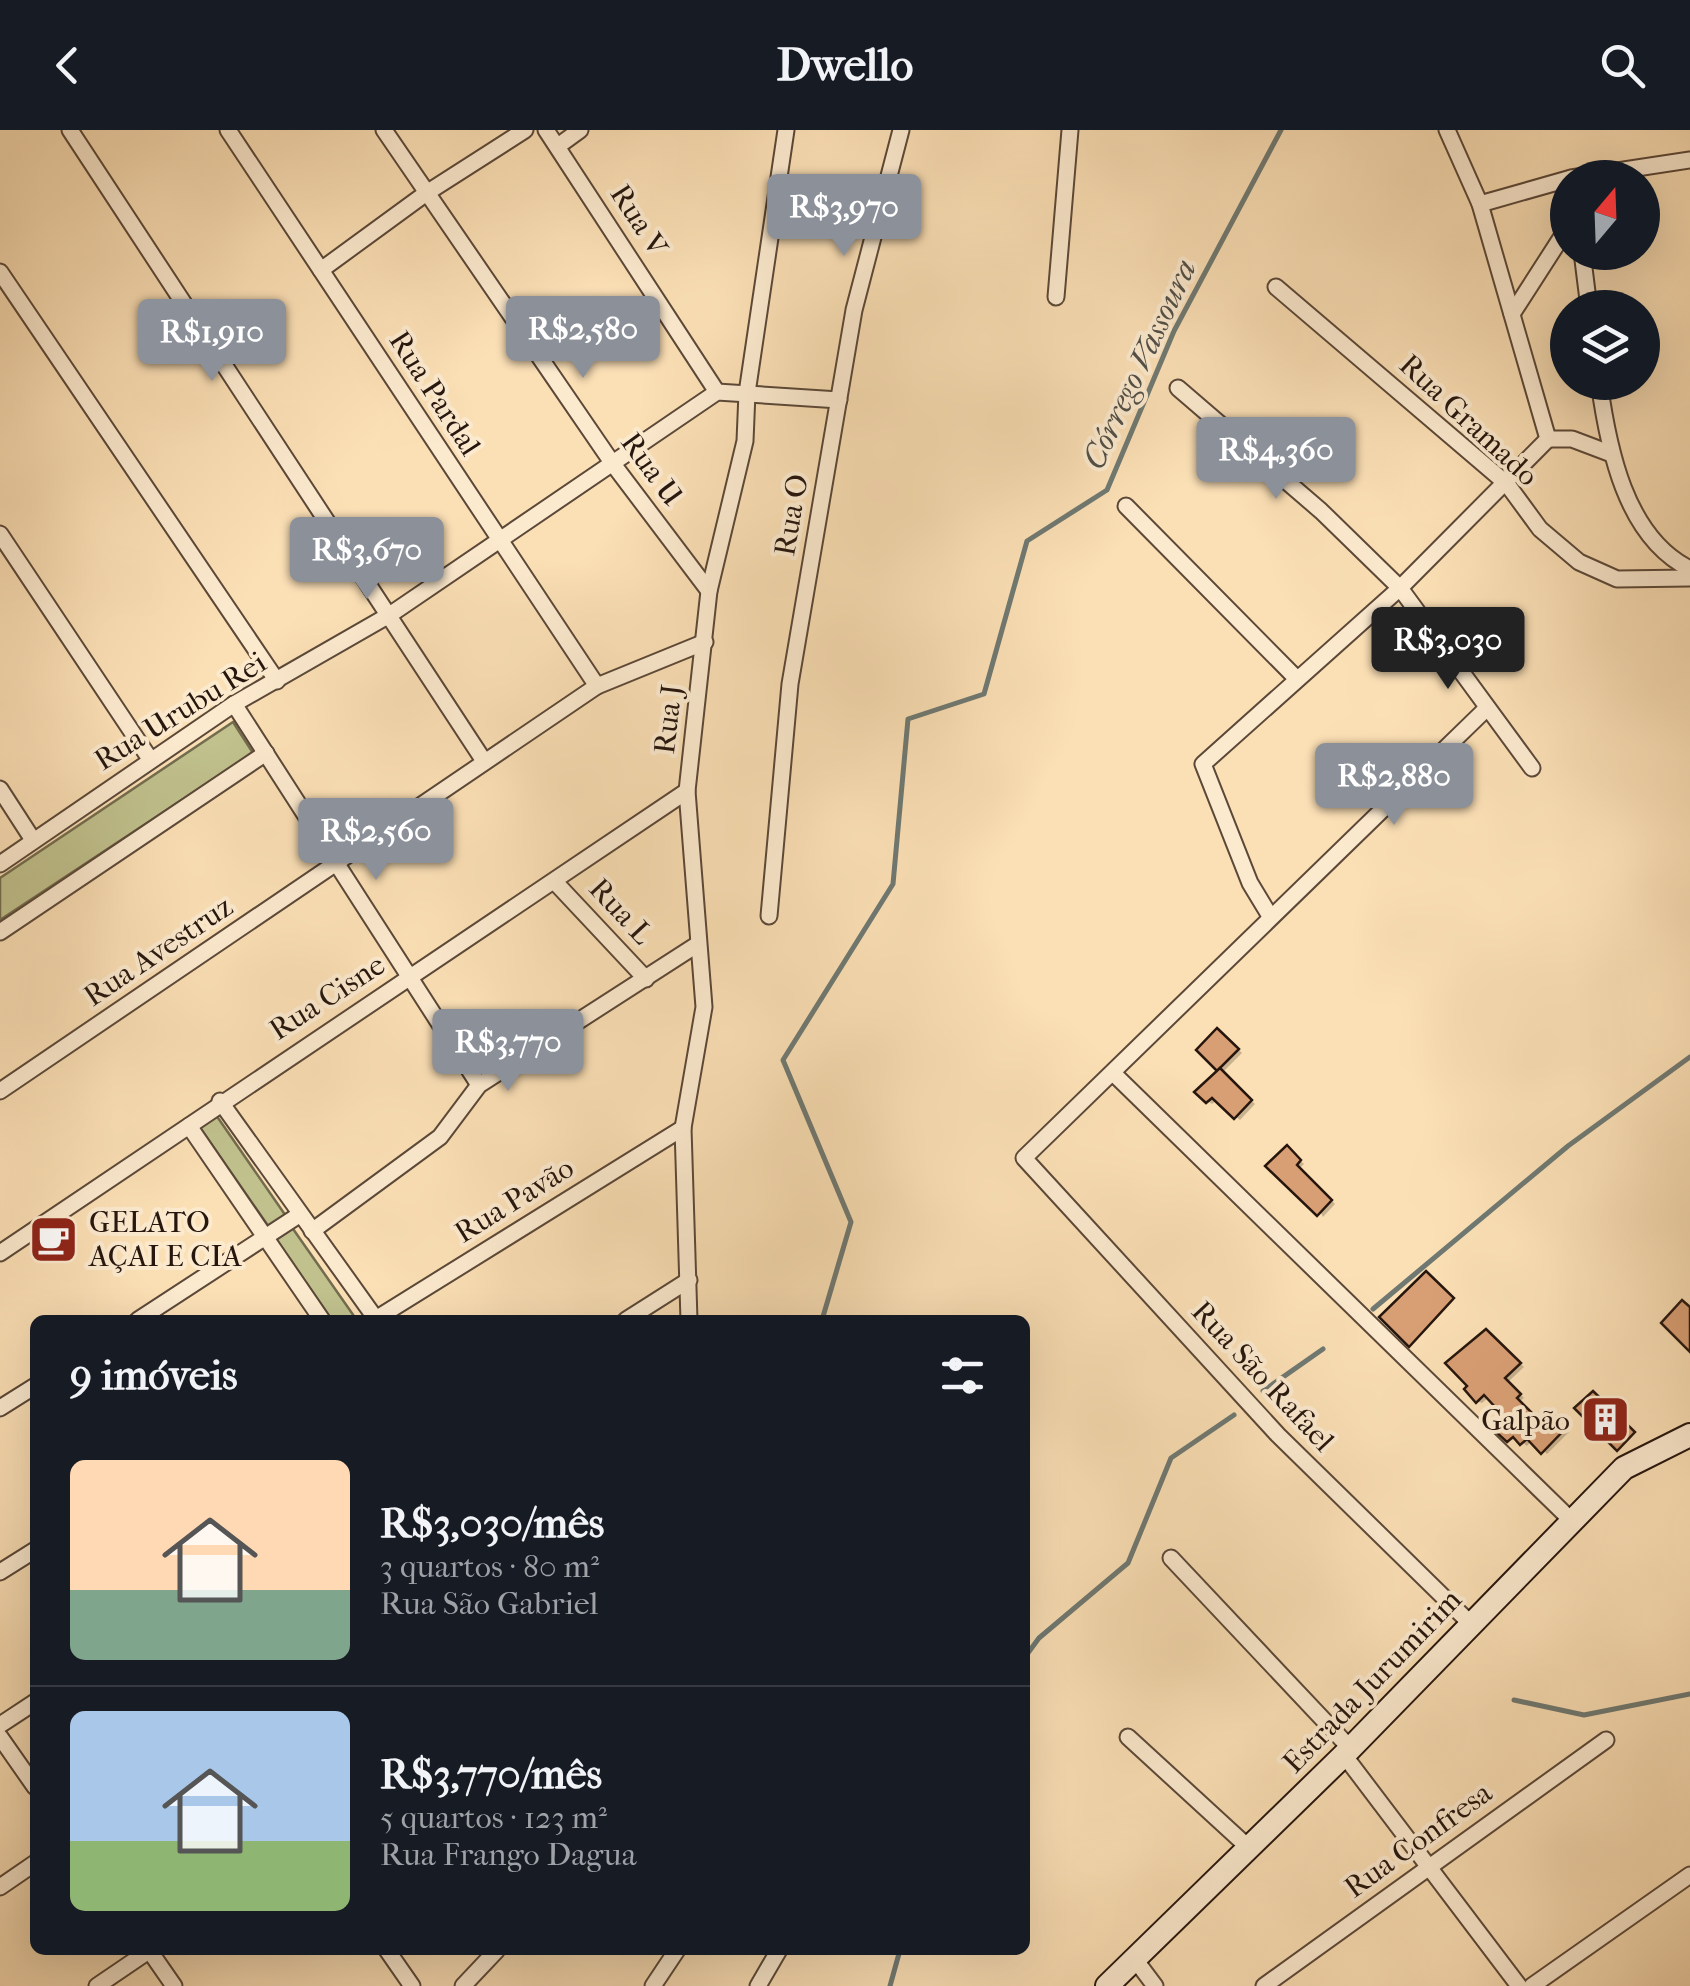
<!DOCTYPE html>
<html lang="pt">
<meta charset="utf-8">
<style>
body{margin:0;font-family:"IM FELL French Canon",serif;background:#20242c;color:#f1f3f6;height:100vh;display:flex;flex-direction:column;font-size:38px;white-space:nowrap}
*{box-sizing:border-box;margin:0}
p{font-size:32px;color:#9ea1a6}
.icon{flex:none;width:55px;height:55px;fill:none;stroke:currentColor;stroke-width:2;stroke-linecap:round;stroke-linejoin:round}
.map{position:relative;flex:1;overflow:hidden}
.panel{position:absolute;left:30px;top:1185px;width:1000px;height:640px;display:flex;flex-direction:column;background:#171b24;border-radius:15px;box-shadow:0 10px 40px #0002}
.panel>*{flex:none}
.needle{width:65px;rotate:19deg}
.fabs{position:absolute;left:1550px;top:30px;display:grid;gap:20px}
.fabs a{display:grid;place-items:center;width:110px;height:110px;border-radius:50%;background:#171b24;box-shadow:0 10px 40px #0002;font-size:50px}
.price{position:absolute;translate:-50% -85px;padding:0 22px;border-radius:10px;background:#8c9099;color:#fff;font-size:32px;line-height:65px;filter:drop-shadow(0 2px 5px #0008)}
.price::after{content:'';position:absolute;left:50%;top:60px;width:30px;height:22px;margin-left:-15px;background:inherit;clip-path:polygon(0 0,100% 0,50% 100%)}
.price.current{background:#222;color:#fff}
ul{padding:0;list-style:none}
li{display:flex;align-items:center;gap:30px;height:250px;padding:0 40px}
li+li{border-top:2px solid #363941}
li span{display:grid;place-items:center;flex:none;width:280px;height:200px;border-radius:15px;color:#555}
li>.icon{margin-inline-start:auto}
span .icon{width:120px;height:120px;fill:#fffc;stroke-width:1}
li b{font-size:42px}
h2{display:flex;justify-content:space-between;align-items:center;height:120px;padding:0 40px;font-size:42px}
header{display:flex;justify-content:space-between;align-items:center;height:130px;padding:0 40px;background:#171b24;font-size:45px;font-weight:700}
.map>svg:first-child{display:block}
.green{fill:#c0c18d;stroke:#736c4e;stroke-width:2.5}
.shadow{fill:#0003}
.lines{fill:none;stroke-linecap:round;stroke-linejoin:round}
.stream{stroke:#6f7972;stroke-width:5}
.building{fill:#d99f74;stroke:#26160e;stroke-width:2.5}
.minor-casing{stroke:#5b4838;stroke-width:19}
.secondary-casing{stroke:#26160e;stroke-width:26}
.minor{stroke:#fceacf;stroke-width:15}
.secondary{stroke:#fceacf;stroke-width:22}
.labels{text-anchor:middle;stroke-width:8;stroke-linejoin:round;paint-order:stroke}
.street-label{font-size:30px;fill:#26160e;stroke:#fceacf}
.poi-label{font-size:30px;fill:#26160e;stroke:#fceacf;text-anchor:start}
.water-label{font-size:32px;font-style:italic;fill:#515048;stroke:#fceacf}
</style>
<header><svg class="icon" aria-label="back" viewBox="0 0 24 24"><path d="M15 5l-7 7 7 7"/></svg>Dwello<svg class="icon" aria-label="search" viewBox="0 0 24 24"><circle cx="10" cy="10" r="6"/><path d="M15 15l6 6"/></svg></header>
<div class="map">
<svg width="1690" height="1856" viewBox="0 0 1690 1856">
<rect width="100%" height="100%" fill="#fbdfb5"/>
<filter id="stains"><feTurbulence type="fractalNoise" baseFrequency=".002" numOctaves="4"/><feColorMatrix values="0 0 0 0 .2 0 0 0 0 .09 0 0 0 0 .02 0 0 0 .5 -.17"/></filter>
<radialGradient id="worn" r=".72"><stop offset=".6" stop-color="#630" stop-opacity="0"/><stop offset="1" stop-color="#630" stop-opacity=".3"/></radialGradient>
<!-- green -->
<g class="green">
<path d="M233,592L253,623L0,790V748Z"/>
<path d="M216,985L288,1089L271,1100L199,996Z"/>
<path d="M291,1096L354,1186L332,1190L275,1108Z"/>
</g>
<!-- shadow -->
<g class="shadow">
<path d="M1222,904L1242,923L1222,943L1255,974L1240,990L1217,970L1212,974L1208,971L1221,941L1199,920Z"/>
<path d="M1287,1018L1304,1034L1300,1038L1335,1074L1323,1087Z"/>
<path d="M1427,1144L1454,1170L1412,1215L1383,1187Z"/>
<path d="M1491,1205L1524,1237L1508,1252L1524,1268L1520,1271L1546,1298L1559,1292L1569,1302L1547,1324L1532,1310L1527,1316L1518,1309L1509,1310L1512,1291L1489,1267L1482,1273L1477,1271Z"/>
</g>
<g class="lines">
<!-- stream -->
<g class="stream">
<path d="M1373,1179L1568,1016L1690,927"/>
<path d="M822,1190L851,1092L783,930L893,754L908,589L984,564L1027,411L1107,360L1174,201L1281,0"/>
<path d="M1263,1261L1323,1219"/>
<path d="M1025,1527L1039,1508L1128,1433L1171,1328L1234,1285"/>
<path d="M1514,1570L1584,1585L1690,1564"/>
<path d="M890,1856L900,1820"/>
</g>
</g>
<!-- building -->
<g class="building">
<path d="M1217,898L1239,919L1217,941L1196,920Z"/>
<path d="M1220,938L1252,970L1234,989L1212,968L1206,973L1194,962Z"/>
<path d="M1287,1015L1301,1030L1297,1035L1332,1070L1317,1086L1265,1036Z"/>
<path d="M1426,1141L1454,1168L1409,1217L1379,1187Z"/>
<path d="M1682,1170L1690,1177V1222L1661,1193Z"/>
<path d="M1486,1199L1521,1233L1505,1248L1521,1264L1517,1268L1545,1296L1554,1286L1566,1298L1541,1324L1527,1309L1520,1315L1513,1307L1507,1312L1496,1302L1508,1291L1484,1265L1476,1273L1464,1259L1467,1256L1445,1233Z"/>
<path d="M1593,1261L1635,1302L1617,1321L1574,1278Z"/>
</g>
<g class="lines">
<defs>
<g id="minor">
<path d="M70,0L484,631"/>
<path d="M228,0L597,556"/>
<path d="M384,0L613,334L709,461"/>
<path d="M546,0L717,262"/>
<path d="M558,16L580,0"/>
<path d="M1571,48L1690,30"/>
<path d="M1480,74L1568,49"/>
<path d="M1582,122L1589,178"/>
<path d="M321,140L425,64L525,0"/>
<path d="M0,142L277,551"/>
<path d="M1276,157L1507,354L1540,399L1579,432L1617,449L1690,448"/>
<path d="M1056,167L1070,0"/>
<path d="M1512,184L1568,97"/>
<path d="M1599,252C1608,317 1625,407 1690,439"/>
<path d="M1178,258L1321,381L1400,458L1532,638"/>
<path d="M1548,309H1572L1609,323"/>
<path d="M1126,376L1296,548"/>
<path d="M0,404L150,629"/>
<path d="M234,574L479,955"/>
<path d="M0,659L33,710"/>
<path d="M0,734L234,574L391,484L717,262L839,270"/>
<path d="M555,752L646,849"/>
<path d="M769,786L790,554L854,180L901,0"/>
<path d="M1270,786L1250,753L1203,634L1400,458L1548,309L1480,74L1447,0"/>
<path d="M0,802L266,623"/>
<path d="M1113,943L1570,1389"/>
<path d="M0,961L597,556L705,512"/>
<path d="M220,971L376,1189"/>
<path d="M189,996L322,1190"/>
<path d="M312,1101L440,1007L479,955L698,814"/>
<path d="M0,1123L687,661"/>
<path d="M138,1190L299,1085"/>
<path d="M374,1190L683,998"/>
<path d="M626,1190L689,1150"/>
<path d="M689,1190L683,998L704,877L687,661L709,461L745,311L747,263L786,0"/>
<path d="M0,1278L35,1256"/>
<path d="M1171,1428L1350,1618"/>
<path d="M0,1442L35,1420"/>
<path d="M1470,1493L1278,1305L1024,1028L1487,578"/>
<path d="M0,1595L35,1572"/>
<path d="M0,1607L35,1657"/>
<path d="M1128,1607L1249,1718"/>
<path d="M1344,1625L1519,1856"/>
<path d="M0,1757L35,1733"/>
<path d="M149,1820L174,1856"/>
<path d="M387,1820L412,1856"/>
<path d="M1134,1828L1155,1856"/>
<path d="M97,1856L150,1820"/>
<path d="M463,1856L497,1820"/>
<path d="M653,1856L677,1820"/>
<path d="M758,1856L779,1820"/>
<path d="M1264,1856L1606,1610"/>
<path d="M1532,1856L1690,1745"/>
</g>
<path id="secondary" d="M1107,1856L1344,1625L1624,1338L1690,1305"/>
</defs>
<!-- minor casing -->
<use href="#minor" class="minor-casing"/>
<!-- secondary casing -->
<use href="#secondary" class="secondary-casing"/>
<!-- minor -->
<use href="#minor" class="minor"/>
<!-- secondary -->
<use href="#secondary" class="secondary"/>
</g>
<!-- icons -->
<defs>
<symbol id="cafe-square" viewBox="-11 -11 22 22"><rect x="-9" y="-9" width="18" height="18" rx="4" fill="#8f2418" stroke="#fceacf"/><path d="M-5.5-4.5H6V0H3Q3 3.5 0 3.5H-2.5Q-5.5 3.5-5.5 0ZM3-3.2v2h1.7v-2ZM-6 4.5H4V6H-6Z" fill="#fff"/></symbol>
<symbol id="building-square" viewBox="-11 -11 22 22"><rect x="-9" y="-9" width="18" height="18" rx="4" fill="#8f2418" stroke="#fceacf"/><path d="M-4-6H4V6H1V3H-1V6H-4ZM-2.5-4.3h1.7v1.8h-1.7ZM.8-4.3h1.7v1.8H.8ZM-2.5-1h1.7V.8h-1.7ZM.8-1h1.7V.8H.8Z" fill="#fff"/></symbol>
</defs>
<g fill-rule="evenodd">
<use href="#cafe-square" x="26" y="1082" width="55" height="55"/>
<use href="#building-square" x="1578" y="1262" width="55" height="55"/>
</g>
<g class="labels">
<!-- street labels -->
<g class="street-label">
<text transform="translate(639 90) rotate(57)" y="10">Rua V</text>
<text transform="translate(435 263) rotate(57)" y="10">Rua Pardal</text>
<text transform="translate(1469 290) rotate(43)" y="10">Rua Gramado</text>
<text transform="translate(652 339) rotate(54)" y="10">Rua U</text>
<text transform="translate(791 385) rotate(-80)" y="10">Rua O</text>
<text transform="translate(180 581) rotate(-32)" y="10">Rua Urubu Rei</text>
<text transform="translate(668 589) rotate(-83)" y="10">Rua J</text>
<text transform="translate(621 781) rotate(47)" y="10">Rua L</text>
<text transform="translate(158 821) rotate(-34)" y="10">Rua Avestruz</text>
<text transform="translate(327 867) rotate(-33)" y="10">Rua Cisne</text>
<text transform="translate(514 1070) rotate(-32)" y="10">Rua Pavão</text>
<text transform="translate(1263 1246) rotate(47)" y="10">Rua São Rafael</text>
<text transform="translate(1372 1551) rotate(-46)" y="10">Estrada Jurumirim</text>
<text transform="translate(1418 1710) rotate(-36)" y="10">Rua Confresa</text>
</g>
<!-- poi labels -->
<g class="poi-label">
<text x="89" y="1102">GELATO<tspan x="89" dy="34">AÇAI E CIA</tspan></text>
<text x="1570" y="1300" text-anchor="end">Galpão</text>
</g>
<!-- water labels -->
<g class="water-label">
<text transform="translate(1139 234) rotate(-65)" y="11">Córrego Vassoura</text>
</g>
</g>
<rect width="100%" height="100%" filter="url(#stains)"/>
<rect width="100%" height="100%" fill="url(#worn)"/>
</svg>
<div class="fabs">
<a><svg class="needle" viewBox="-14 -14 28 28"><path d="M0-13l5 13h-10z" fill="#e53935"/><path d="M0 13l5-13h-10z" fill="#9ea1a6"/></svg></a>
<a><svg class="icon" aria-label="layers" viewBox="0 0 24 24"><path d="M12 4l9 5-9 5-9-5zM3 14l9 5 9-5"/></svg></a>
</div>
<b class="price" style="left:844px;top:129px">R$3,970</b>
<b class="price" style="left:583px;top:251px">R$2,580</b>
<b class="price" style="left:212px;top:254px">R$1,910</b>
<b class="price" style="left:1276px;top:372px">R$4,360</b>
<b class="price" style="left:367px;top:472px">R$3,670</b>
<b class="price current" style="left:1448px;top:562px">R$3,030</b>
<b class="price" style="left:1394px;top:698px">R$2,880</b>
<b class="price" style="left:376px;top:753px">R$2,560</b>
<b class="price" style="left:508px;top:964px">R$3,770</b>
<section class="panel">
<h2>9 imóveis<svg class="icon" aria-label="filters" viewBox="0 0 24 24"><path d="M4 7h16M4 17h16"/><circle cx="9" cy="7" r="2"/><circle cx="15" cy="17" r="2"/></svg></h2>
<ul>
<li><span style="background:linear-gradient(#ffd9b3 65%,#7fa58c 0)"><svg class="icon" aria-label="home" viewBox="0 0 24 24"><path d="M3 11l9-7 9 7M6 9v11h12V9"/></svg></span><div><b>R$3,030/mês</b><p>3 quartos · 80 m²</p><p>Rua São Gabriel</p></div></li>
<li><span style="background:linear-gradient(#a9c7e8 65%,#8fb573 0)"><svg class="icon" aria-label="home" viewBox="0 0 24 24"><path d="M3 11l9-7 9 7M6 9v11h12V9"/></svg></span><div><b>R$3,770/mês</b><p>5 quartos · 123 m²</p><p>Rua Frango Dagua</p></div></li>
</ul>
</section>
</div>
